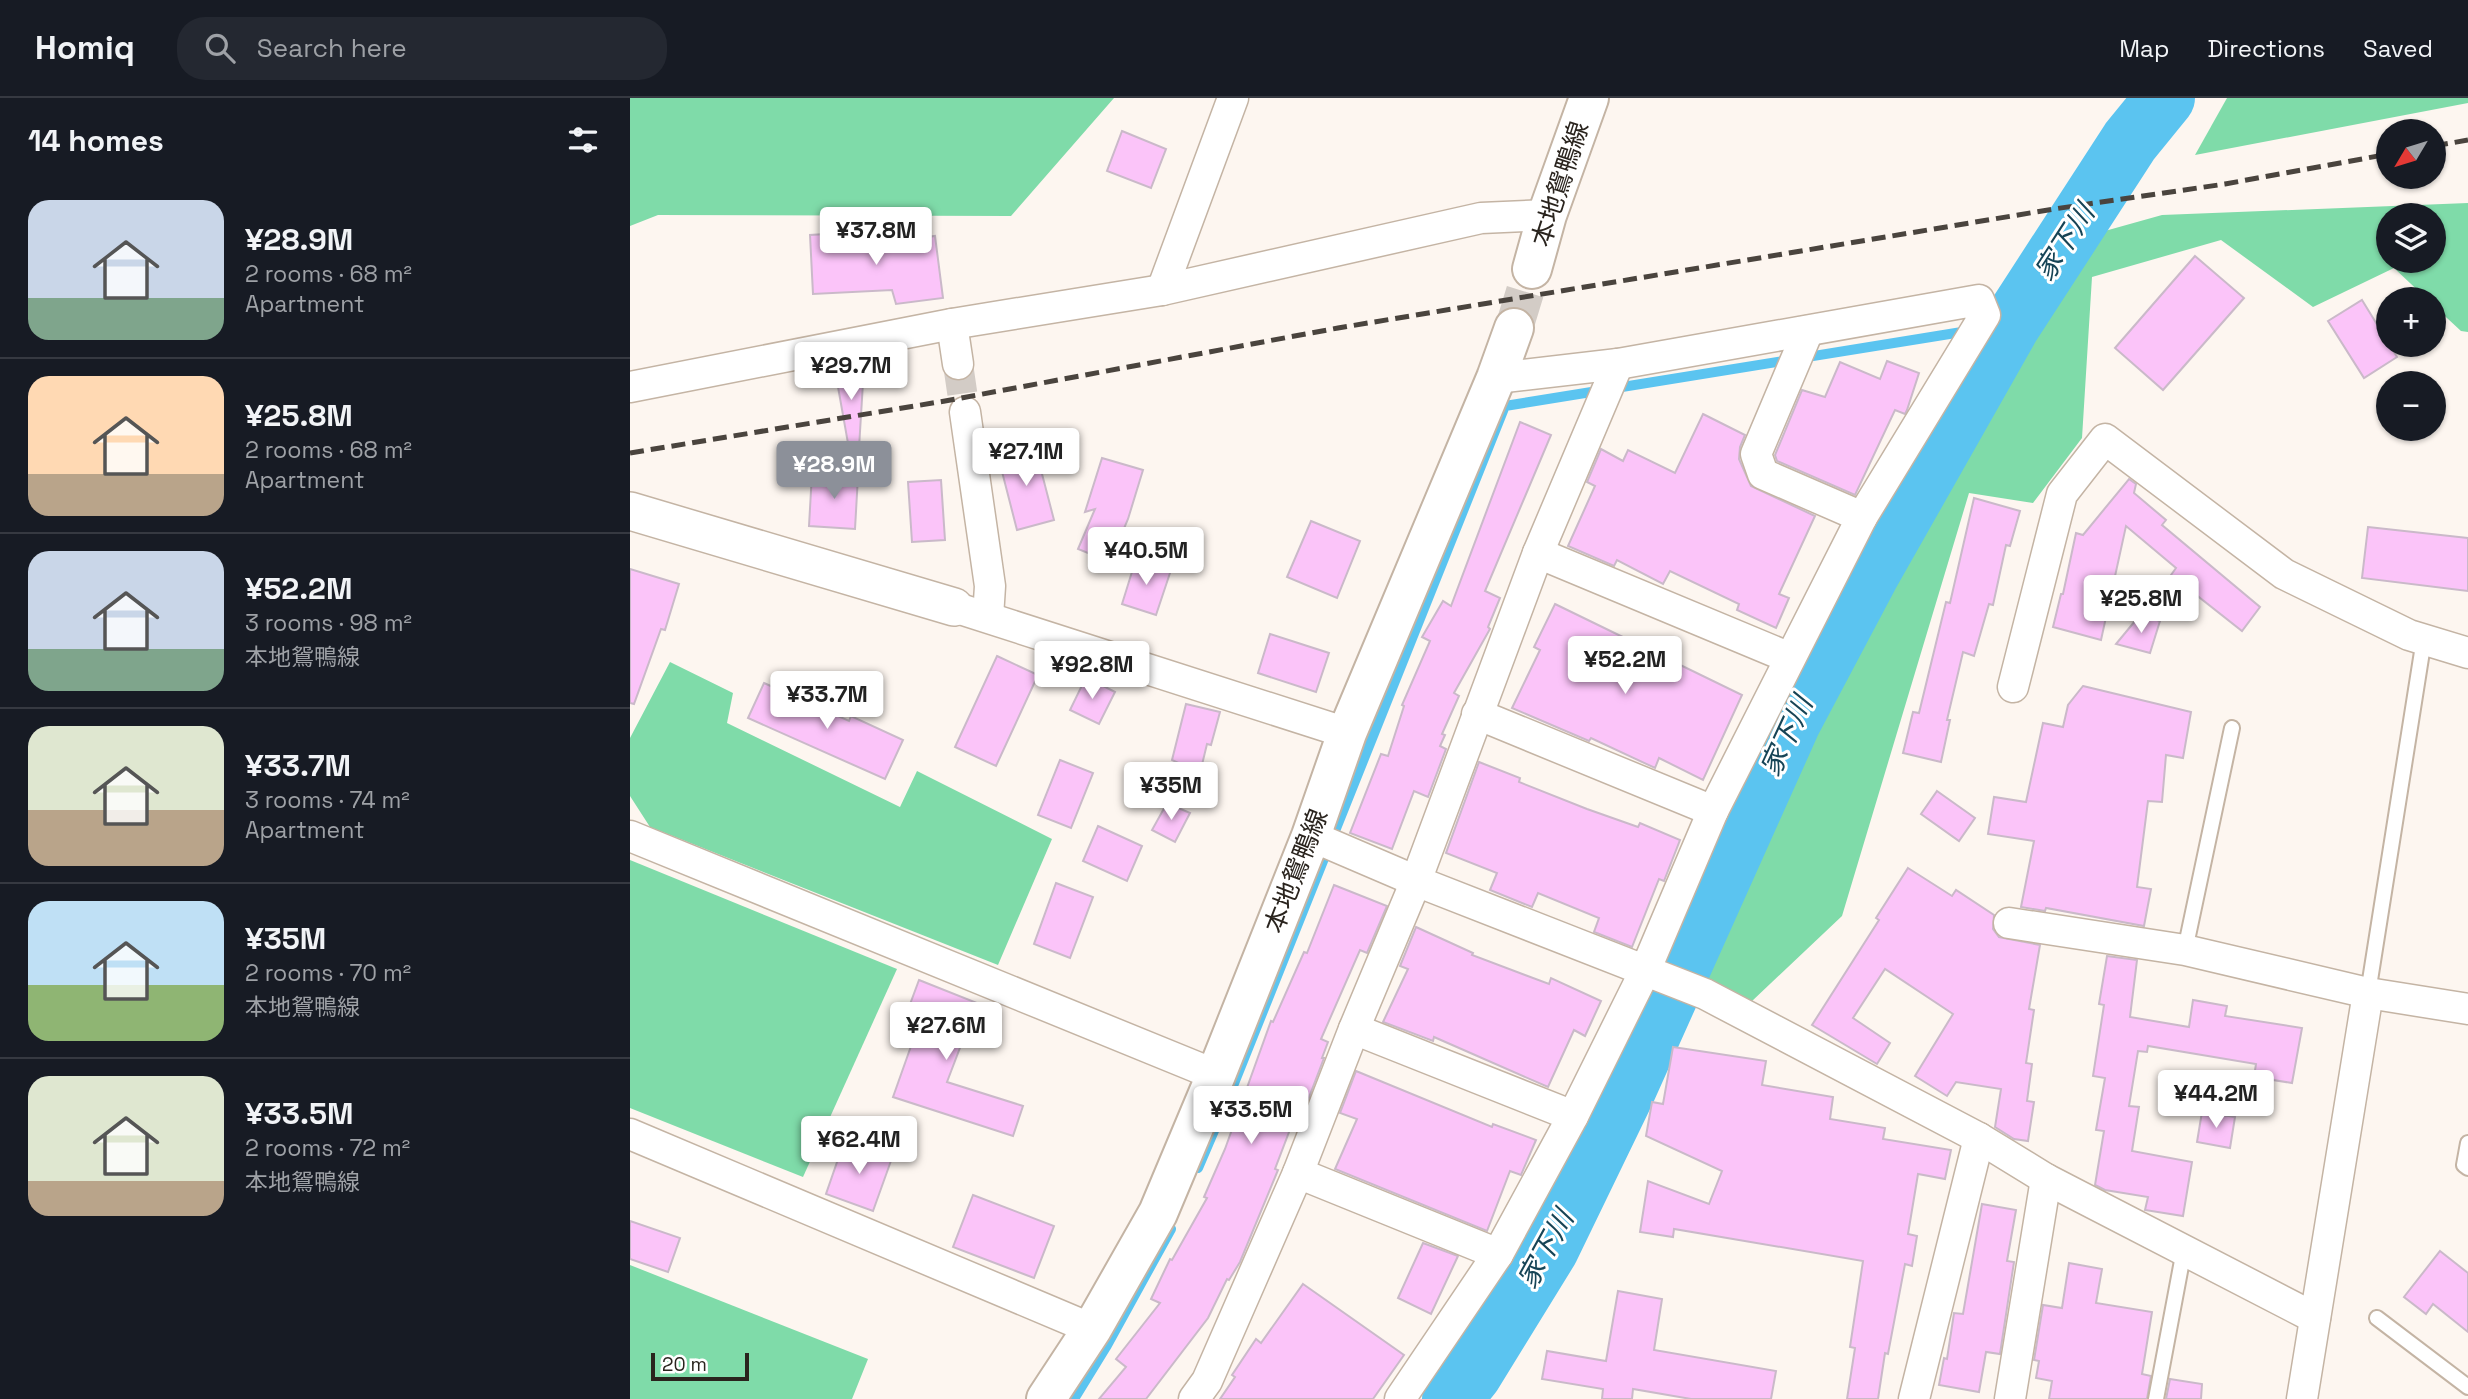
<!DOCTYPE html>
<meta charset="utf-8">
<style>
body{margin:0;font-family:"Space Grotesk","Noto Sans JP",sans-serif;background:#242831;color:#f1f3f6;height:100vh;display:flex;flex-direction:column;font-size:26px;white-space:nowrap}
*{box-sizing:border-box;margin:0}
p{font-size:23px;color:#9ea1a6}
.icon{flex:none;width:38px;height:38px;fill:none;stroke:currentColor;stroke-width:2;stroke-linecap:round;stroke-linejoin:round}
.map{position:relative;flex:1;overflow:hidden}
.drawer{display:flex;flex-direction:column;background:#171b24;width:630px}
.drawer>*{flex:none}
.needle{width:46px;rotate:232deg}
.controls{position:absolute;left:1746px;top:21px;display:grid;gap:14px}
.controls a{display:grid;place-items:center;width:70px;height:70px;border-radius:50%;background:#171b24;box-shadow:0 2px 5px #0004;font-size:35px}
.scale{position:absolute;left:21px;bottom:18px;width:98px;box-sizing:border-box;padding-left:7px;border:4px solid #2a241e;border-top:0;font-size:19px;line-height:24px;white-space:nowrap;color:#2a241e;-webkit-text-stroke:5px #fff;paint-order:stroke}
.price{position:absolute;translate:-50% -60px;padding:0 16px;border-radius:7px;background:#fff;color:#222;font-size:23px;line-height:46px;filter:drop-shadow(0 2px 4px #0008)}
.price::after{content:'';position:absolute;left:50%;top:42px;width:21px;height:16px;margin-left:-10px;background:inherit;clip-path:polygon(0 0,100% 0,50% 100%)}
.price.on{background:#8c9099;color:#fff}
ul{padding:0;list-style:none}
li{display:flex;align-items:center;gap:21px;height:175px;padding:0 28px}
li+li{border-top:2px solid #363941}
li span{display:grid;place-items:center;flex:none;width:196px;height:140px;border-radius:21px;color:#555}
li>.icon{margin-inline-start:auto}
span .icon{width:84px;height:84px;fill:#fffc;stroke-width:1}
li b{font-size:30px}
h2{display:flex;justify-content:space-between;align-items:center;height:84px;padding:0 28px;font-size:30px}
header{display:flex;align-items:center;gap:42px;box-sizing:border-box;height:98px;padding:0 35px;background:#171b24;border-bottom:2px solid #363941}
header strong{font-size:33px}
nav{display:flex;gap:38px;margin-inline-start:auto;font-size:24px}
.search{width:490px;height:63px;background:#242831;display:flex;align-items:center;gap:18px;box-sizing:border-box;padding:0 24px;border-radius:28px;color:#9ea1a6;font-size:26px}
main{display:flex;flex:1;min-height:0}
.map>svg:first-child{display:block}
.forest{fill:#7fdba9;fill-rule:evenodd}
.lines{fill:none;stroke-linecap:round;stroke-linejoin:round}
.stream{stroke:#5bc4f0;stroke-width:10}
.river{stroke:#5bc4f0;stroke-width:60}
.building{fill:#fbc4f9;stroke:#cab9c9;stroke-width:2}
.minor-tunnel{stroke:#d3ccc6;stroke-width:30;stroke-dasharray:30 15;stroke-linecap:butt}
.secondary-tunnel{stroke:#d3ccc6;stroke-width:38;stroke-dasharray:38 19;stroke-linecap:butt}
.service-casing{stroke:#c4b4a4;stroke-width:18}
.minor-casing{stroke:#c4b4a4;stroke-width:33}
.tertiary-casing{stroke:#c4b4a4;stroke-width:40}
.secondary-casing{stroke:#c4b4a4;stroke-width:42}
.service{stroke:#fff;stroke-width:14}
.minor{stroke:#fff;stroke-width:30}
.tertiary{stroke:#fff;stroke-width:37}
.secondary{stroke:#fff;stroke-width:38}
.rail{stroke:#4a443e;stroke-width:5;stroke-dasharray:14 7;stroke-linecap:butt}
.labels{text-anchor:middle;stroke-width:6;stroke-linejoin:round;paint-order:stroke}
.street-label{font-size:26px;fill:#2a241e;stroke:#fff}
.water-label{font-size:28px;font-style:italic;fill:#164456;stroke:#fff}
</style>
<header>
<strong>Homiq</strong>
<div class="search"><svg class="icon" aria-label="search" viewBox="0 0 24 24"><circle cx="10" cy="10" r="6"/><path d="M15 15l6 6"/></svg>Search here</div>
<nav><a>Map</a><a>Directions</a><a>Saved</a></nav>
</header>
<main>
<section class="drawer">
<h2>14 homes<svg class="icon" aria-label="filters" viewBox="0 0 24 24"><path d="M4 7h16M4 17h16"/><circle cx="9" cy="7" r="2"/><circle cx="15" cy="17" r="2"/></svg></h2>
<ul>
<li><span style="background:linear-gradient(#c9d6e8 70%,#7fa58c 0)"><svg class="icon" aria-label="home" viewBox="0 0 24 24"><path d="M3 11l9-7 9 7M6 9v11h12V9"/></svg></span><div><b>¥28.9M</b><p>2 rooms · 68 m²</p><p>Apartment</p></div></li>
<li><span style="background:linear-gradient(#ffd9b3 70%,#b9a48a 0)"><svg class="icon" aria-label="home" viewBox="0 0 24 24"><path d="M3 11l9-7 9 7M6 9v11h12V9"/></svg></span><div><b>¥25.8M</b><p>2 rooms · 68 m²</p><p>Apartment</p></div></li>
<li><span style="background:linear-gradient(#c9d6e8 70%,#7fa58c 0)"><svg class="icon" aria-label="home" viewBox="0 0 24 24"><path d="M3 11l9-7 9 7M6 9v11h12V9"/></svg></span><div><b>¥52.2M</b><p>3 rooms · 98 m²</p><p>本地鴛鴨線</p></div></li>
<li><span style="background:linear-gradient(#dfe7d0 60%,#b9a48a 0)"><svg class="icon" aria-label="home" viewBox="0 0 24 24"><path d="M3 11l9-7 9 7M6 9v11h12V9"/></svg></span><div><b>¥33.7M</b><p>3 rooms · 74 m²</p><p>Apartment</p></div></li>
<li><span style="background:linear-gradient(#bfe0f5 60%,#8fb573 0)"><svg class="icon" aria-label="home" viewBox="0 0 24 24"><path d="M3 11l9-7 9 7M6 9v11h12V9"/></svg></span><div><b>¥35M</b><p>2 rooms · 70 m²</p><p>本地鴛鴨線</p></div></li>
<li><span style="background:linear-gradient(#dfe7d0 75%,#b9a48a 0)"><svg class="icon" aria-label="home" viewBox="0 0 24 24"><path d="M3 11l9-7 9 7M6 9v11h12V9"/></svg></span><div><b>¥33.5M</b><p>2 rooms · 72 m²</p><p>本地鴛鴨線</p></div></li>
</ul>
</section>
<div class="map">
<svg width="1838" height="1301" viewBox="0 0 1838 1301">
<rect width="100%" height="100%" fill="#fdf6f0"/>
<!-- forest -->
<g class="forest">
<path d="M0,0H484L381,118L28,117L0,128Z"/>
<path d="M1597,0H1838V5L1565,57Z"/>
<path d="M1838,105V234L1831,233L1804,208V201H1797L1764,170L1683,209L1591,142L1462,179L1452,340L1403,405L1339,395L1212,818L1121,904L1060,872L1168,634L1381,237L1457,138L1532,117ZM1759,117H1804V163H1759Z"/>
<path d="M40,564L103,595L97,625L270,709L287,673L422,741L368,867L20,729L0,698V640Z"/>
<path d="M0,762L267,871L173,1079L0,1010Z"/>
<path d="M0,1167L238,1261L222,1301H0Z"/>
</g>
<g class="lines">
<!-- stream -->
<g class="stream">
<path d="M1353,231L1380,228"/>
<path d="M568,1070L601,993L875,308L1338,233"/>
<path d="M444,1301L476,1249L541,1131"/>
</g>
<!-- river -->
<path class="river" d="M822,1301L842,1276L919,1151L996,992L1161,624L1240,475L1380,228L1500,43L1535,0"/>
</g>
<!-- building -->
<g class="building">
<path d="M492,33L536,51L521,90L477,73Z"/>
<path d="M230,134L231,148L305,138L313,200L266,206L262,192L183,196L180,137Z"/>
<path d="M1565,158L1614,200L1533,292L1485,250Z"/>
<path d="M1732,202L1767,259L1734,280L1698,223Z"/>
<path d="M1257,263L1289,275L1277,312L1275,316L1265,312L1225,397L1147,363L1145,357L1172,292L1195,299L1210,264L1250,281Z"/>
<path d="M234,268L229,350L219,351L205,272Z"/>
<path d="M1073,316L1115,337L1110,349L1109,361L1121,388L1185,418L1149,496L1159,500L1146,530L1107,512L1109,506L1040,473L1033,486L987,462L984,468L938,448L965,388L957,384L971,351L993,363L998,352L1045,375Z"/>
<path d="M890,324L921,337L855,493L870,500L858,529L860,531L824,595L829,598L812,636L815,637L810,648L816,651L798,699L784,693L762,751L720,735L751,656L758,658L774,608L772,607L800,543L792,539L813,503L821,508Z"/>
<path d="M405,349L424,422L387,432L368,358Z"/>
<path d="M472,360L513,372L498,421L480,464L448,451L465,411L455,414Z"/>
<path d="M182,375L228,378L225,431L179,428Z"/>
<path d="M1499,381L1506,386L1504,395L1536,422L1532,427L1630,509L1612,533L1541,477L1546,470L1496,428L1471,542L1423,529L1431,496H1433L1446,435L1453,437Z"/>
<path d="M311,382L315,442L282,444L278,384Z"/>
<path d="M1344,400L1390,413L1380,448L1376,447L1363,507L1359,506L1344,558L1333,554L1317,622H1320L1311,664L1273,655L1283,614L1289,615L1316,504L1320,505Z"/>
<path d="M681,423L730,443L707,500L657,479Z"/>
<path d="M1738,429L1838,440V493L1732,480Z"/>
<path d="M506,461L541,472L526,517L492,506Z"/>
<path d="M0,471L49,486L35,532L31,531L4,606L0,605Z"/>
<path d="M925,506L1112,597L1073,682L1029,660L1025,670L961,640L959,643L882,610L910,552L904,549Z"/>
<path d="M1510,517L1530,523L1520,555L1486,546Z"/>
<path d="M640,536L699,555L686,594L628,575Z"/>
<path d="M367,558L408,577L366,668L325,649Z"/>
<path d="M456,579L485,594L469,626L440,612Z"/>
<path d="M134,585L219,623L221,618L273,642L255,681L118,620Z"/>
<path d="M1453,588L1561,614L1553,660L1536,657L1532,704L1518,703L1507,789L1521,791L1514,828L1416,810L1415,813L1391,809L1404,743L1358,736L1364,699L1396,704L1413,625L1433,629L1438,607Z"/>
<path d="M556,606L590,614L581,647L577,646L570,675L542,662Z"/>
<path d="M430,662L463,675L441,730L408,717Z"/>
<path d="M849,664L890,680L889,684L957,711L1008,729L1010,725L1050,742L1034,783L1029,781L1002,849L964,834L969,820L908,795L902,809L860,792L867,775L816,755Z"/>
<path d="M1307,693L1345,720L1329,743L1291,716Z"/>
<path d="M537,705L560,715L545,744L522,732Z"/>
<path d="M468,728L512,748L497,783L453,763Z"/>
<path d="M1278,770L1322,798L1326,792L1364,817L1363,831L1369,839L1410,847L1399,911L1404,912L1396,965L1402,966L1397,1003L1404,1004L1398,1043L1384,1041L1365,1029L1371,991L1326,984L1317,998L1285,978L1323,916L1255,871L1223,920L1260,945L1247,966L1182,927L1249,822L1246,820Z"/>
<path d="M426,785L463,799L440,860L404,846Z"/>
<path d="M704,787L757,808L737,855L730,852L691,941L698,944L692,960H694L678,1002L672,1000L645,1071L648,1072L610,1164L599,1182L597,1181L578,1220L516,1301H469L496,1269L486,1261L530,1205L521,1201L540,1161L542,1162L577,1100L574,1099L595,1051L641,923L643,924L674,854L677,855Z"/>
<path d="M786,829L843,855L842,857L919,886L921,880L971,903L955,938L944,932L918,989L804,939L803,943L753,924L778,871L770,868Z"/>
<path d="M1477,858L1507,862L1500,919L1559,929L1563,902L1597,908L1595,918L1672,930L1662,985L1624,979L1626,966L1518,948L1517,954L1508,953L1499,1008L1509,1009L1502,1053L1562,1064L1553,1118L1515,1112L1518,1099L1475,1092L1465,1087L1474,1033L1466,1032L1475,980L1463,978L1474,907L1469,906Z"/>
<path d="M289,882L347,905L317,984L393,1008L383,1038L263,999L286,934L272,928Z"/>
<path d="M1043,949L1136,963L1132,987L1203,999L1200,1021L1255,1030L1253,1041L1321,1052L1315,1081L1288,1076L1278,1136L1287,1138L1282,1168L1275,1166L1258,1256L1255,1255L1248,1301H1217L1225,1250L1220,1249L1233,1163L1044,1131L1043,1139L1010,1134L1018,1083L1079,1106L1092,1073L1016,1038L1022,1004L1033,1006Z"/>
<path d="M726,973L862,1029L863,1026L906,1042L891,1077L880,1073L857,1133L705,1071L727,1021L710,1015Z"/>
<path d="M1572,1014L1605,1019L1600,1050L1567,1044Z"/>
<path d="M214,1044L262,1060L243,1113L196,1096Z"/>
<path d="M343,1097L424,1128L404,1180L323,1149Z"/>
<path d="M1352,1106L1386,1112L1377,1163L1384,1164L1370,1256L1356,1254L1349,1294L1309,1287L1314,1260L1317,1261L1324,1215L1333,1216Z"/>
<path d="M0,1123L50,1140L38,1174L0,1161Z"/>
<path d="M793,1145L828,1158L801,1216L768,1200Z"/>
<path d="M1810,1153L1838,1175V1234L1803,1206L1796,1216L1774,1199Z"/>
<path d="M1439,1165L1472,1171L1466,1205L1522,1214L1512,1276L1521,1278L1517,1301H1419L1422,1283L1406,1280L1409,1263L1404,1262L1413,1207L1432,1210Z"/>
<path d="M673,1186L774,1257L743,1301H590L605,1279L602,1277L626,1241L631,1245Z"/>
<path d="M988,1193L1032,1201L1024,1252L1146,1273L1141,1301H1061L1003,1291L1002,1301H972L973,1291L912,1281L917,1253L976,1263Z"/>
<path d="M1540,1281L1572,1286L1571,1301H1536Z"/>
</g>
<g class="lines">
<!-- minor-tunnel -->
<path class="minor-tunnel" d="M328,266L335,314"/>
<!-- secondary-tunnel -->
<path class="secondary-tunnel" d="M884,230L902,171"/>
<defs>
<g id="service">
<path d="M1555,852L1602,630"/>
<path d="M1738,895L1794,541"/>
<path d="M1838,1045L1834,1067L1838,1070"/>
<path d="M1747,1220L1838,1289"/>
<path d="M1526,1301L1554,1152"/>
</g>
<g id="minor">
<path d="M532,192L603,0"/>
<path d="M322,226L328,266"/>
<path d="M1178,233L1126,356L1133,376L1232,419"/>
<path d="M0,289L322,226L532,192L851,120L917,117"/>
<path d="M335,314L360,488L358,519"/>
<path d="M908,455L1160,560"/>
<path d="M324,509L717,635"/>
<path d="M1383,589L1432,396L1475,341L1654,476L1779,537L1838,555"/>
<path d="M847,616L1083,713"/>
<path d="M0,738L586,977"/>
<path d="M681,738L786,783L1075,896L1349,1040L1416,1081L1685,1220"/>
<path d="M1379,825L1555,852L1738,895L1838,911"/>
<path d="M724,931L943,1018"/>
<path d="M0,1036L462,1231"/>
<path d="M668,1075L868,1156"/>
<path d="M564,1301L577,1283L668,1075L724,931L786,783L908,455L988,266"/>
<path d="M770,1301L868,1156L943,1018L1015,873L1083,713L1232,419L1355,217L1349,202L988,266L866,280"/>
<path d="M1284,1301L1349,1040"/>
<path d="M1380,1301L1416,1081"/>
<path d="M1672,1301L1738,895"/>
</g>
<path id="tertiary" d="M0,413L324,509"/>
<g id="secondary">
<path d="M902,171L917,117L959,0"/>
<path d="M416,1301L462,1231L528,1115L586,977L681,738L717,635L866,280L884,230"/>
</g>
</defs>
<!-- service casing -->
<use href="#service" class="service-casing"/>
<!-- minor casing -->
<use href="#minor" class="minor-casing"/>
<!-- tertiary casing -->
<use href="#tertiary" class="tertiary-casing"/>
<!-- secondary casing -->
<use href="#secondary" class="secondary-casing"/>
<!-- service -->
<use href="#service" class="service"/>
<!-- minor -->
<use href="#minor" class="minor"/>
<!-- tertiary -->
<use href="#tertiary" class="tertiary"/>
<!-- secondary -->
<use href="#secondary" class="secondary"/>
<!-- rail -->
<g class="rail">
<path d="M1804,48L1838,42"/>
<path d="M0,355L315,303L708,230L1424,111L1595,86L1759,56"/>
</g>
</g>
<g class="labels">
<!-- street labels -->
<g class="street-label">
<text transform="translate(930 86) rotate(-72)" y="9">本地鴛鴨線</text>
<text transform="translate(666 773) rotate(-69)" y="9">本地鴛鴨線</text>
</g>
<!-- water labels -->
<g class="water-label">
<text transform="translate(1434 144) rotate(-57)" y="10">家下川</text>
<text transform="translate(1156 638) rotate(-65)" y="10">家下川</text>
<text transform="translate(915 1151) rotate(-61)" y="10">家下川</text>
</g>
</g>
</svg>
<div class="controls">
<a><svg class="needle" viewBox="-14 -14 28 28"><path d="M0-13l5 13h-10z" fill="#e53935"/><path d="M0 13l5-13h-10z" fill="#9ea1a6"/></svg></a>
<a><svg class="icon" aria-label="layers" viewBox="0 0 24 24"><path d="M12 4l9 5-9 5-9-5zM3 14l9 5 9-5"/></svg></a>
<a>+</a>
<a>−</a>
</div>
<div class="scale">20 m</div>
<b class="price" style="left:246px;top:169px">¥37.8M</b>
<b class="price" style="left:221px;top:304px">¥29.7M</b>
<b class="price" style="left:396px;top:390px">¥27.1M</b>
<b class="price on" style="left:204px;top:403px">¥28.9M</b>
<b class="price" style="left:516px;top:489px">¥40.5M</b>
<b class="price" style="left:1511px;top:537px">¥25.8M</b>
<b class="price" style="left:995px;top:598px">¥52.2M</b>
<b class="price" style="left:462px;top:603px">¥92.8M</b>
<b class="price" style="left:197px;top:633px">¥33.7M</b>
<b class="price" style="left:541px;top:724px">¥35M</b>
<b class="price" style="left:316px;top:964px">¥27.6M</b>
<b class="price" style="left:1586px;top:1032px">¥44.2M</b>
<b class="price" style="left:621px;top:1048px">¥33.5M</b>
<b class="price" style="left:229px;top:1078px">¥62.4M</b>
</div>
</main>
